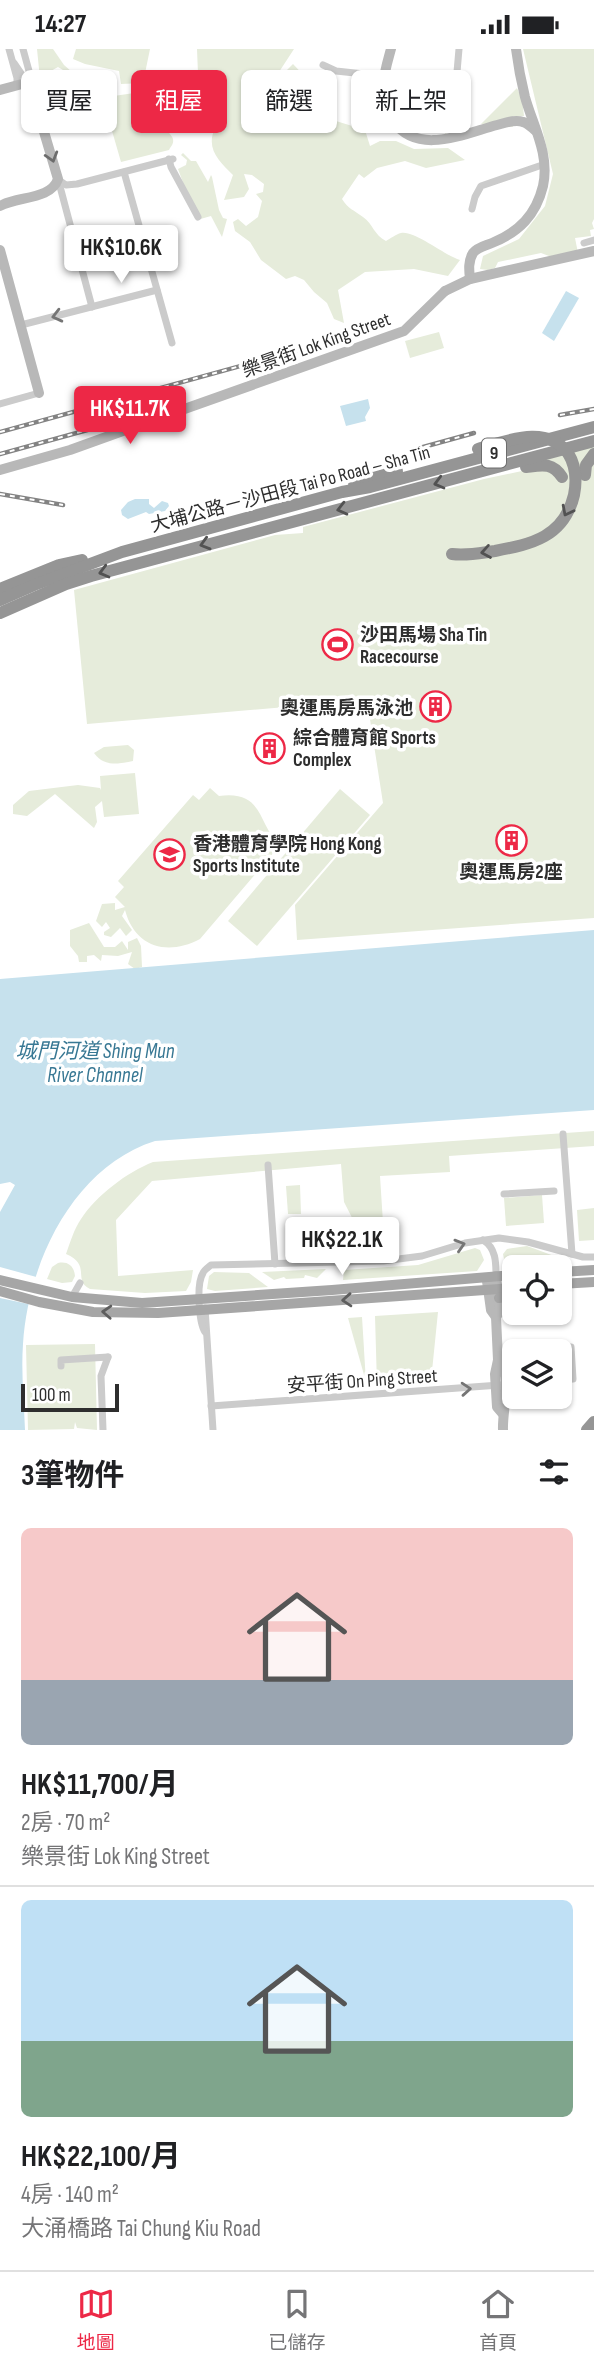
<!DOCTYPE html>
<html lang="zh-TW">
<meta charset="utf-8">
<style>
body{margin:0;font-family:"Sofia Sans Condensed","Noto Sans TC",sans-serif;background:#f6f6f6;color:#202124;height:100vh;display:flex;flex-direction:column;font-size:26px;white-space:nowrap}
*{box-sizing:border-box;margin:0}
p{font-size:23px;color:#757577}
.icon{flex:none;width:38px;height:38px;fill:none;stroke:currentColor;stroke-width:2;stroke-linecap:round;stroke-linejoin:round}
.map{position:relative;height:1381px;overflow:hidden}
.details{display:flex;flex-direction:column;background:#fff;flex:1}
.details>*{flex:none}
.banner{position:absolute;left:21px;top:21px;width:553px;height:63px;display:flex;gap:14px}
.fabs{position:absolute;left:502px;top:1206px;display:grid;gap:14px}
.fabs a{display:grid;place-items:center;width:70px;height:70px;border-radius:10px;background:#fff;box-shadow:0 2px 5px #0004;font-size:35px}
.scale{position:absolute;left:21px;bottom:18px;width:98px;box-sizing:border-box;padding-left:7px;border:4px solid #2e2e2e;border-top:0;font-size:19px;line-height:24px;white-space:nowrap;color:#2e2e2e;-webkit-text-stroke:5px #fff;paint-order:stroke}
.price{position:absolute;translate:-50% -60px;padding:0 16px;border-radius:7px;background:#fff;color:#222;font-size:23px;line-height:46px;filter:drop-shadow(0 2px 4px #0008)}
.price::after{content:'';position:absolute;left:50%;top:42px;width:21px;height:16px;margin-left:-10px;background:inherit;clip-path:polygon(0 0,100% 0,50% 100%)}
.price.current{background:#ed2846;color:#fff}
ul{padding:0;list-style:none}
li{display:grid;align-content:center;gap:14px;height:371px;padding:0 21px}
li+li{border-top:2px solid #e0e0e0}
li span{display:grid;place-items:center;height:217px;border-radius:10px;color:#555}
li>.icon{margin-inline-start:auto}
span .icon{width:126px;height:126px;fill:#fffc;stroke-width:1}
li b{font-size:30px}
h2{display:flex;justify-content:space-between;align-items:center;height:84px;padding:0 21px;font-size:30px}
.pill{padding:0 24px;border-radius:10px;background:#fff;box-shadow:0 2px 5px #0004;font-size:24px;line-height:63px}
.pill.current{background:#ed2846;color:#fff}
.status{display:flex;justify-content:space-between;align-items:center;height:49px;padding:0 35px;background:#fff;direction:ltr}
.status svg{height:19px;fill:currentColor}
.tabs{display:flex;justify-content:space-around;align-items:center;height:98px;border-top:2px solid #e0e0e0;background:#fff;font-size:19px;color:#757577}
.tabs a{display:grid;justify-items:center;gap:4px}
.tabs .current{color:#ed2846}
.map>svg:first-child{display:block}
.green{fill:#e6ecdb}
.water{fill:#c6e1ed}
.pier{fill:#fff}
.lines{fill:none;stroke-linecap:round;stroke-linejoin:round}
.street{stroke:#cbcbcb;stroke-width:7}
.secondary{stroke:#b8b8b8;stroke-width:10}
.primary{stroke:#a6a6a6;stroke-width:10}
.highway{stroke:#959595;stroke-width:12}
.rail-casing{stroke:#838383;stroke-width:4.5}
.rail{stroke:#fff;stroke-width:2;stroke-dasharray:5;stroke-linecap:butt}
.secondary-bridge{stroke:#b8b8b8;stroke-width:10}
.highway-bridge{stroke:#959595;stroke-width:12}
.oneway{stroke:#6c6c6c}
.oneway2{stroke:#757575}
.oneway3{stroke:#525252}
.oneway4{stroke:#5e5e5e}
.labels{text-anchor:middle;stroke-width:7;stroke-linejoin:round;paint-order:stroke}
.shield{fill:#fff;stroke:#6d6d6d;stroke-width:2}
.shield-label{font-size:18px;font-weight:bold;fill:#2e2e2e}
.street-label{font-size:19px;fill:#2e2e2e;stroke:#fff}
.poi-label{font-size:19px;font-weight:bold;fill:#2e2e2e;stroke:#fff;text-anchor:start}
.water-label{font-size:21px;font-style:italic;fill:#387894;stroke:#fff}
</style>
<div class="status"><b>14:27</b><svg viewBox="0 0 49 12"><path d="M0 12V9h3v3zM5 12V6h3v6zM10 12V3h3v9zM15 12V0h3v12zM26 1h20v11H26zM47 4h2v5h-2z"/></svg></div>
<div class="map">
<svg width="594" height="1381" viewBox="0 0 594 1381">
<rect width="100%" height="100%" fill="#fff"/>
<!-- green -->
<g class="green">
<path d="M37,0H53L64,16L80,30L89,28L82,39L76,43L67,40L58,29L63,21L58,18L49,23L51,44L42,40L45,34L40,30Z"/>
<path d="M76,0H150L143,34L121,35L119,22L85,15L73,10Z"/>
<path d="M197,0H294L279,23L298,55L307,63L365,81L370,97L380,92H396L414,100L448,99L465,111L426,119L405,112L377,119L364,129L359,125L342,150C348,160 354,161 363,168C373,175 374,186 386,192C390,190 396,185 401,184C414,181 444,206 460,211L448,227L414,220L365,223L338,241L344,274L334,270L327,254L314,243L304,231L295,227L286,230L261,211L250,193L235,182L233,173L238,170L246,177L258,168L262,152L256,145L263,143L264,135L252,126L244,125L249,140L244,148L224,151L233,126C220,113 205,100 215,79L204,76L211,63L206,55L224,51L223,45L217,41L216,37L227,36L224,32L213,34L202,41L198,25Z"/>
<path d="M523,0H594V170L592,174L594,180L590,181L591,187L575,189L578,204L557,210L541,204L498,213L495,219L488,221L480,220L483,207L519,190L545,157L553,125Z"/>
<path d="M293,15L313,36L303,46L283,25Z"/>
<path d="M517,39L522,50L524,67H513V78L481,75Z"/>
<path d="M148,42C149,54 155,67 161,76C164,79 172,86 173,90C174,95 171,97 169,101L121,113L108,68L90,71L91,66L108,57V54L79,61L86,63L85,65L79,67L81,73L71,76L64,70L55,73L51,51C67,53 77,46 93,46V52L78,53H94L100,49Z"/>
<path d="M441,51L448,57H455V63L459,67L455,72V79L449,80L446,85L440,81L421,84L398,69L395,71L389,61L400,52L416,55L419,52L420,55L437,56Z"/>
<path d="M183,104L191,112H196L208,133L211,126L212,128L219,161L223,169L227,170L222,188L211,167L197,171L178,120L186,116L187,111L181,106Z"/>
<path d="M439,283L444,299L410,309L405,292Z"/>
<path d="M594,397V869L297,891L295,856L383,754L367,651L87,675L74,541L275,486L303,484V478L484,430L536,419L535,413Z"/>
<path d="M128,696L134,701L133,712C118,715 104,718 94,704L104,698Z"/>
<path d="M135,724L139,765L104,768L102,752L95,758L97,773L94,779L55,745L27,767L13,765V756L29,742L78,736L100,739L101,741L100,727Z"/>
<path d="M210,739L219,747C265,741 257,776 280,796L200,890C168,907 135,899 125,861L122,867L132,881L126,887L120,879L111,888L104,886V883L110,879L106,873L102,878L96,872L102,855L115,854V861L125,858L115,848L124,838L118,832L193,746L199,751Z"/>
<path d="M340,740L370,766L257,897L228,872Z"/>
<path d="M89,874L104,898H115L122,892L128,901V893L137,889L141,897L142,918L135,920L128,915L132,903L118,907L102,906L101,912L94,906L87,907V913H79L78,907L70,897V881Z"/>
<path d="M594,1082V1097L449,1107L450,1123L380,1127L385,1205L371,1206L344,1153L341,1115L152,1132L116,1171L118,1227L193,1221L191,1233L186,1242L145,1244L90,1240C72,1231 92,1216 66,1205C70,1194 74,1180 81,1170C96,1147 127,1123 153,1113Z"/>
<path d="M300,1136L301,1165H288L286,1137Z"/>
<path d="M542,1146L544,1174L506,1177L504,1149Z"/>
<path d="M594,1159V1191L579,1192L577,1161Z"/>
<path d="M527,1197L557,1208V1213L509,1220L505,1215L503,1205L507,1200Z"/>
<path d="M475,1199L480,1201L484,1211L477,1222L343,1231L344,1221L418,1216Z"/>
<path d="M58,1214C68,1212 74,1217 75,1227L72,1233L62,1234L47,1230L52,1218Z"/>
<path d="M326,1220L317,1229L305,1226L304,1229L286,1230L284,1228L274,1231L262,1223Z"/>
<path d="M214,1223L249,1224L268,1238L215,1242L207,1240L209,1227Z"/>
<path d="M438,1263L431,1332L411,1333L410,1331L377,1336L375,1267Z"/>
<path d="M362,1268L366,1333L348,1269Z"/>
<path d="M95,1295L97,1381L77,1379L75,1373L74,1380L28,1381L26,1296Z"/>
</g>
<!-- water -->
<g class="water">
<path d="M566,242L579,249L554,292L542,284Z"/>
<path d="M368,350L370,359L365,368L366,372L346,377L340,357Z"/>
<path d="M135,450H149V455L154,459L162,452L168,454L169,457L165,462L149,465L146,463L128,470L122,466L121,461L128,453Z"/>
<path d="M594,881V1061L155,1092C73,1118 28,1214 23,1295C21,1323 24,1353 25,1381H0V1163L15,1136L10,1133L0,1135V930Z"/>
</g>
<!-- pier -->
<path class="pier" d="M0,1218L40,1229L33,1256L0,1249Z"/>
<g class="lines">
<!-- street -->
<g class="street">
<path d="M9,0L17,29V36"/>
<path d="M23,0L32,33L31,39"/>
<path d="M14,14L31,39"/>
<path d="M323,16L336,22L383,27"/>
<path d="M450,42L457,23L459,0"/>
<path d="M169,110L171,118L198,168"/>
<path d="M124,123L172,294"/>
<path d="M58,130L92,258"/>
<path d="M59,131L66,136L77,135L173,110"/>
<path d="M472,160L475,148L481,137L545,115"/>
<path d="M584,194L594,191"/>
<path d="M21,276L157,241"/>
<path d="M0,355L39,344"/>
<path d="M563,1085L572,1205"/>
<path d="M268,1116L275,1215"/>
<path d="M504,1145L554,1142"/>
<path d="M483,1191C496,1199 496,1213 496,1227"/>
<path d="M72,1248L80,1234"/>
<path d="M205,1259L213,1381"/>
<path d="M205,1283C199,1274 196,1235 203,1224C203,1222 210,1217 211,1216L383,1212L422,1207L465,1194L499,1189L528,1193L583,1208H594"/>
<path d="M61,1317V1311L108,1308"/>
<path d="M560,1331L573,1330L571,1298"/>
<path d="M211,1357L514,1335"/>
<path d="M103,1381L101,1327L108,1308"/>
</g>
<!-- secondary -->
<g class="secondary">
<path d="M391,0C384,25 376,49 393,72C418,107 463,85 497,76C505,74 515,70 523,73C528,74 532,79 536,82"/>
<path d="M0,41L22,35L31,39L58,130C51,151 17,147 0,157"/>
<path d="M0,201L39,344"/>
<path d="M470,230C469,221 468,212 473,204C478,198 485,197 492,194C519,183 536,166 543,137C550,105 533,77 525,48C521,32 518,16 516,0"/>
<path d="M445,242L470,230L594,202"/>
<path d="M0,421L70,401L145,374"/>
<path d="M487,1232L491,1261L496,1268L498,1311L495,1325L497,1358L503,1365"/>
<path d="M496,1268L500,1262L496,1227"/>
<path d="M498,1311C513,1329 502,1360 503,1381"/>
</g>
<!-- primary -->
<g class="primary">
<path d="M560,1223L594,1221"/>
<path d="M0,1231L72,1248L142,1254L332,1241L514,1226"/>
<path d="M560,1235L594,1233"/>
<path d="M0,1242L39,1253L93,1263L158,1264L514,1239"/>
<path d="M499,1249L514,1246"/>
</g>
<!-- highway -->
<g class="highway">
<path d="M526,418C542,416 552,413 562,428"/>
<path d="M585,426L586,416L594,405"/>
<path d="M354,436L367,430L397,422"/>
<path d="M452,505C467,507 480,504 495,502C532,495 564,488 574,446C577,431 576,417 568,404"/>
<path d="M0,540L59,516L82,511"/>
<path d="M0,551L34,536L122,503L342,443L370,438L594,378"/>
<path d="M0,564L66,535L91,527L594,392"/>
<path d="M587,1381L594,1373"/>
</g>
<defs>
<g id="rail">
<path d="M560,366L594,360"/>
<path d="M0,383L306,299"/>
<path d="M416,400L474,384"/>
<path d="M0,405L91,380"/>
<path d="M0,445L63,456"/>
</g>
</defs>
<!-- rail casing -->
<use href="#rail" class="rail-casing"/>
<!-- rail -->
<use href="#rail" class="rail"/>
<!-- secondary-bridge -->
<path class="secondary-bridge" d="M145,374L404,282L445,242"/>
<!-- highway-bridge -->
<path class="highway-bridge" d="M478,400C507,392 546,375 568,404"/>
</g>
<!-- one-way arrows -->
<defs><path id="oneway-chevron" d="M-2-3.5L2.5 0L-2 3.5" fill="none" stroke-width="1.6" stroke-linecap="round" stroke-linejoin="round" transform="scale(1.75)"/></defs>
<use class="oneway" href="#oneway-chevron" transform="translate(52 108) rotate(73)"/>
<g class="oneway2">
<use href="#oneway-chevron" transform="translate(57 267) rotate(166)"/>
<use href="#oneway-chevron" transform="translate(460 1196) rotate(-17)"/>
<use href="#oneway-chevron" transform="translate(466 1340) rotate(-4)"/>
</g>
<g class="oneway3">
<use href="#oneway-chevron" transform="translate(439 434) rotate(165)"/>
<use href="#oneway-chevron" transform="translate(342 460) rotate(166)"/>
<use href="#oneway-chevron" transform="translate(567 462) rotate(117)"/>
<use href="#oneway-chevron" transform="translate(205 495) rotate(164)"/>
<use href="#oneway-chevron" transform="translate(486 503) rotate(170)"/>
<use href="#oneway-chevron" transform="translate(104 523) rotate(165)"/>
</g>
<g class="oneway4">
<use href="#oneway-chevron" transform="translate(347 1251) rotate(176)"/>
<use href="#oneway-chevron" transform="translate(107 1263) rotate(-177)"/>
</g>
<!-- icons -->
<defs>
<symbol id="stadium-ring" viewBox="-11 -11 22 22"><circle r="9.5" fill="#fff" stroke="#ed2846" stroke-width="1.5"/><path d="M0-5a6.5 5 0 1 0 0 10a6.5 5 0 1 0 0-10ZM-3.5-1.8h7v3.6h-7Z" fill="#ed2846"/></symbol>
<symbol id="building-ring" viewBox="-11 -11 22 22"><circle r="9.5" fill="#fff" stroke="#ed2846" stroke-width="1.5"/><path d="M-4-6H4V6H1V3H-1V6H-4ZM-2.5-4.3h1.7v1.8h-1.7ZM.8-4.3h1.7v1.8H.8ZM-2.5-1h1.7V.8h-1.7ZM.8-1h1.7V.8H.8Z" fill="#ed2846"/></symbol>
<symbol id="university-ring" viewBox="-11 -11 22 22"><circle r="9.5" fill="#fff" stroke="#ed2846" stroke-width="1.5"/><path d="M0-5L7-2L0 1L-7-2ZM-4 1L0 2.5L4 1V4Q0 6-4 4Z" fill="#ed2846"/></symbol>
</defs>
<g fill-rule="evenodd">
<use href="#stadium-ring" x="320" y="578" width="35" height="35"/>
<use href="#building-ring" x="418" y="640" width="35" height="35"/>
<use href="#building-ring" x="252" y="682" width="35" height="35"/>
<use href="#building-ring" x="494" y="774" width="35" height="35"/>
<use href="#university-ring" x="152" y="788" width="35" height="35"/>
</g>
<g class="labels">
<!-- shield labels -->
<rect class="shield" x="482" y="389.5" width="24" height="29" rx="5"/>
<g class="shield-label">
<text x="494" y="410">9</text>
</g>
<!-- street labels -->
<g class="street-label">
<text transform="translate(316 295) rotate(-20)" y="7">樂景街 Lok King Street</text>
<text transform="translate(290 439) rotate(-15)" y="7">大埔公路－沙田段 Tai Po Road – Sha Tin</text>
<text transform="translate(362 1331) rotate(-4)" y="7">安平街 On Ping Street</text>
</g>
<!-- poi labels -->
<g class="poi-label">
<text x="360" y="592">沙田馬場 Sha Tin<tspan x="360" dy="22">Racecourse</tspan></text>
<text x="413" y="665" text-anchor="end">奧運馬房馬泳池</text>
<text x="293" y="695">綜合體育館 Sports<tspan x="293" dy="22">Complex</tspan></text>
<text x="193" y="801">香港體育學院 Hong Kong<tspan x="193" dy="22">Sports Institute</tspan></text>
<text x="511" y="829" text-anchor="middle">奧運馬房2座</text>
</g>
<!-- water labels -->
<g class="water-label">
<text x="95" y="1009">城門河道 Shing Mun<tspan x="95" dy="24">River Channel</tspan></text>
</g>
</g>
</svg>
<div class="fabs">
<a><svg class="icon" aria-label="locate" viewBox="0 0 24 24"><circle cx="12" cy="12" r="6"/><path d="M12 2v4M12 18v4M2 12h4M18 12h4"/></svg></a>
<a><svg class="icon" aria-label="layers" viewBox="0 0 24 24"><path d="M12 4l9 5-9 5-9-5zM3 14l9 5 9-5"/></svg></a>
</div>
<div class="scale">100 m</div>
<b class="price" style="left:121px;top:236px">HK$10.6K</b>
<b class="price current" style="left:130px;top:397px">HK$11.7K</b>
<b class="price" style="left:342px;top:1228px">HK$22.1K</b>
<div class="banner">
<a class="pill">買屋</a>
<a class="pill current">租屋</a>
<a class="pill">篩選</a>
<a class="pill">新上架</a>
</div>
</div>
<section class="details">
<h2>3筆物件<svg class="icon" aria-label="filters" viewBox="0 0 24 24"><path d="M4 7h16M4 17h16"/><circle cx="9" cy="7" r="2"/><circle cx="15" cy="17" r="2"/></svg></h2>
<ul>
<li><span style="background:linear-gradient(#f6c9c9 70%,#9aa5b1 0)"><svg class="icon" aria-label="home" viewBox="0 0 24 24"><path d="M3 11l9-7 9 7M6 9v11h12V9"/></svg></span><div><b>HK$11,700/月</b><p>2房 · 70 m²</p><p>樂景街 Lok King Street</p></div></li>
<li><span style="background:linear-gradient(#bfe0f5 65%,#7fa58c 0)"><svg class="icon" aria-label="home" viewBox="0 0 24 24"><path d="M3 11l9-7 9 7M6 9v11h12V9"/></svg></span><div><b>HK$22,100/月</b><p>4房 · 140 m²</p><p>大涌橋路 Tai Chung Kiu Road</p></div></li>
</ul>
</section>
<nav class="tabs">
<a class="current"><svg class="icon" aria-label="map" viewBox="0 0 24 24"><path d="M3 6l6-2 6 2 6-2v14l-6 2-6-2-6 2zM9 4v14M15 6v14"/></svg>地圖</a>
<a><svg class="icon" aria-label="saved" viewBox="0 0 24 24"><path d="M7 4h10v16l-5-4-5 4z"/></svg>已儲存</a>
<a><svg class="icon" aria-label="home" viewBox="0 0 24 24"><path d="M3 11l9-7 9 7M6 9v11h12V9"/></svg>首頁</a>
</nav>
